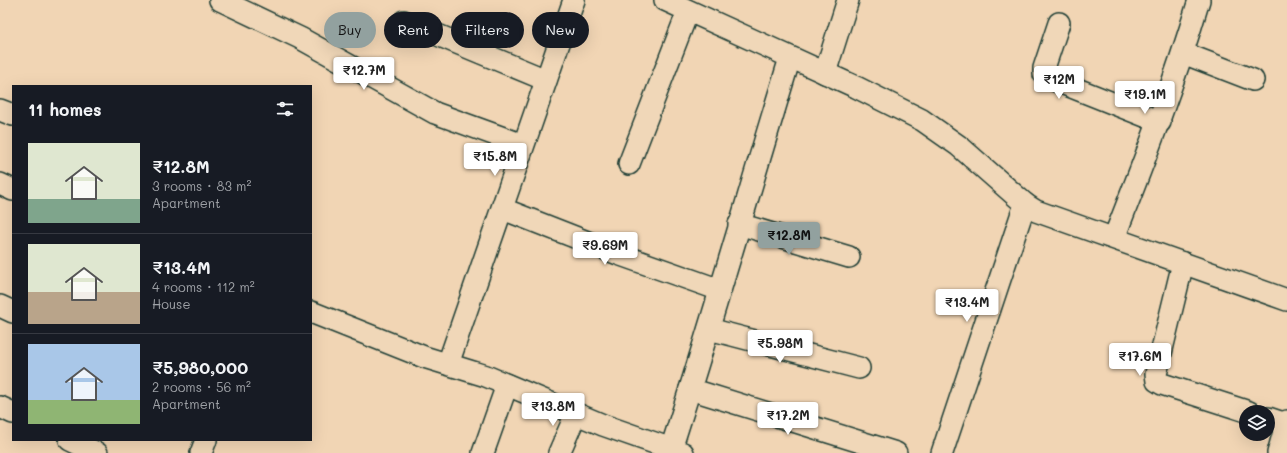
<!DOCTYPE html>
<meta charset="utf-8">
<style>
body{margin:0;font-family:Mali,sans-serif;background:#20242c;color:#f1f3f6;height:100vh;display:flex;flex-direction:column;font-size:15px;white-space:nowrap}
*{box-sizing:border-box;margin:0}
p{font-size:13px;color:#9ea1a6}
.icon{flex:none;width:22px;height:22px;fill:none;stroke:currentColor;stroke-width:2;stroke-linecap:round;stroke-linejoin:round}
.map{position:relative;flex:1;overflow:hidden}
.details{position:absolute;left:12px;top:85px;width:300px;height:356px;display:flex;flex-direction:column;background:#171b24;border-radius:0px;box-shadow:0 4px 16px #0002}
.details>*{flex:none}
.hud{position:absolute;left:324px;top:12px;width:380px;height:36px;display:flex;gap:8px}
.tools{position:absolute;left:1239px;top:405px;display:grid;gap:8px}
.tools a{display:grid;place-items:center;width:36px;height:36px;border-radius:50%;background:#171b24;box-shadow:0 4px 16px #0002;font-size:20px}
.price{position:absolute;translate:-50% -34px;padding:0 9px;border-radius:4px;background:#fff;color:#222;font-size:13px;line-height:26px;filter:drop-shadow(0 1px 2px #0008)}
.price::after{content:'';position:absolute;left:50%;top:24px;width:12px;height:9px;margin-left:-6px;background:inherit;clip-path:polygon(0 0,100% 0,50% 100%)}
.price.current{background:#92a19f;color:#111}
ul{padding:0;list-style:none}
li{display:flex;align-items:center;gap:12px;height:100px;padding:0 16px}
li+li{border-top:1px solid #363941}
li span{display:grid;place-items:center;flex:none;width:112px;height:80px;border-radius:0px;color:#555}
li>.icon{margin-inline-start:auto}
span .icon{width:48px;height:48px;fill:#fffc;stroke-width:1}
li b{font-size:17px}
h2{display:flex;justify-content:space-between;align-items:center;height:48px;padding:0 16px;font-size:17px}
.tag{padding:0 14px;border-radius:18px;background:#171b24;box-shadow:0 4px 16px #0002;font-size:14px;line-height:36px}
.tag.current{background:#92a19f;color:#111}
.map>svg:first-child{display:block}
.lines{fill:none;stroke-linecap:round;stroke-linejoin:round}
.minor-casing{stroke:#1f3d34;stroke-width:24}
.minor{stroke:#f0d7b8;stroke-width:21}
</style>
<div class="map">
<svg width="1287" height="453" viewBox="0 0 1287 453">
<rect width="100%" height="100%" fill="#f1d5b4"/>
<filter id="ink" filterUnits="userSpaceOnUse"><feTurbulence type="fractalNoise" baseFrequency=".025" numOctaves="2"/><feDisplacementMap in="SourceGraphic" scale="8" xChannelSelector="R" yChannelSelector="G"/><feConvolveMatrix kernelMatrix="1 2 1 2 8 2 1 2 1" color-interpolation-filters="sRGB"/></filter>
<g filter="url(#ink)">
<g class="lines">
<defs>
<g id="minor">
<path d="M220,0L300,38L435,113L523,145"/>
<path d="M665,0L856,87L922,120L959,146L1025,204L1036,211L1287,300"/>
<path d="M404,21L546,80"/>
<path d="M1059,23L1044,68V74L1049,78L1160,122"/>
<path d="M1183,53L1253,80"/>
<path d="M825,73L848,0"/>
<path d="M0,110L13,115"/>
<path d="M629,164L688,11"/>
<path d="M0,184L13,190"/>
<path d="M503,209L618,254L720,290"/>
<path d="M739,224L849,257"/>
<path d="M1114,238C1145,159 1175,81 1199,0"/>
<path d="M1183,263L1156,374L1157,381L1162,384L1249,412"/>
<path d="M0,306L13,312"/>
<path d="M311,312L424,357L486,376L603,425L683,453"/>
<path d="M709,329L859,368"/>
<path d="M448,364L574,0"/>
<path d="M690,389L896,453"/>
<path d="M0,407L13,413"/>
<path d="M1268,418L1286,424"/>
<path d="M70,440L97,453"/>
<path d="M671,449C713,319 750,188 790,58"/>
<path d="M201,453L206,440"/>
<path d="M483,453L507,385"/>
<path d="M559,453L576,414"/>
<path d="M942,453L1025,204"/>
<path d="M1278,453L1287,421"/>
</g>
</defs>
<!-- minor casing -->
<use href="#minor" class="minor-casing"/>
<!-- minor -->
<use href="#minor" class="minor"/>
</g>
</g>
</svg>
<div class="tools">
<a><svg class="icon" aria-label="layers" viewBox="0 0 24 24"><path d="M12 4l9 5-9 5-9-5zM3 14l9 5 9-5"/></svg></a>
</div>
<b class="price" style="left:364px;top:91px">₹12.7M</b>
<b class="price" style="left:1059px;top:100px">₹12M</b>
<b class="price" style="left:1145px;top:115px">₹19.1M</b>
<b class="price" style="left:495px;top:177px">₹15.8M</b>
<b class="price current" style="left:789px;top:256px">₹12.8M</b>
<b class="price" style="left:605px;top:266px">₹9.69M</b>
<b class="price" style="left:967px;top:323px">₹13.4M</b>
<b class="price" style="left:780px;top:364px">₹5.98M</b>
<b class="price" style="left:1140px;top:377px">₹17.6M</b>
<b class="price" style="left:553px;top:427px">₹13.8M</b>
<b class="price" style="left:788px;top:436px">₹17.2M</b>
<div class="hud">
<a class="tag current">Buy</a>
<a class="tag">Rent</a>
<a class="tag">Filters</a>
<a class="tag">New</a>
</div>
<section class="details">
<h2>11 homes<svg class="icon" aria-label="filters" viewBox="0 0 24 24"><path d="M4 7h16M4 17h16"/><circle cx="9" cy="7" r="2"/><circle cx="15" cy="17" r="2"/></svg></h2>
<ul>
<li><span style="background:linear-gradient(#dfe7d0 70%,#7fa58c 0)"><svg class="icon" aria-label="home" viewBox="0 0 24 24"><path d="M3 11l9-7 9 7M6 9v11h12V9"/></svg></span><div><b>₹12.8M</b><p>3 rooms · 83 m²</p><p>Apartment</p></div></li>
<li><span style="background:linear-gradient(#dfe7d0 60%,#b9a48a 0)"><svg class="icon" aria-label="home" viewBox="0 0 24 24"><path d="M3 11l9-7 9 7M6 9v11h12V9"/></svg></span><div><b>₹13.4M</b><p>4 rooms · 112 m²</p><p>House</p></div></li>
<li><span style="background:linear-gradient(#a9c7e8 70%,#8fb573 0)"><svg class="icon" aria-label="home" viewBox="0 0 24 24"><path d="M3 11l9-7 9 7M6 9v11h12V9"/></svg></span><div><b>₹5,980,000</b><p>2 rooms · 56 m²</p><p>Apartment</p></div></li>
</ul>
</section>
</div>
